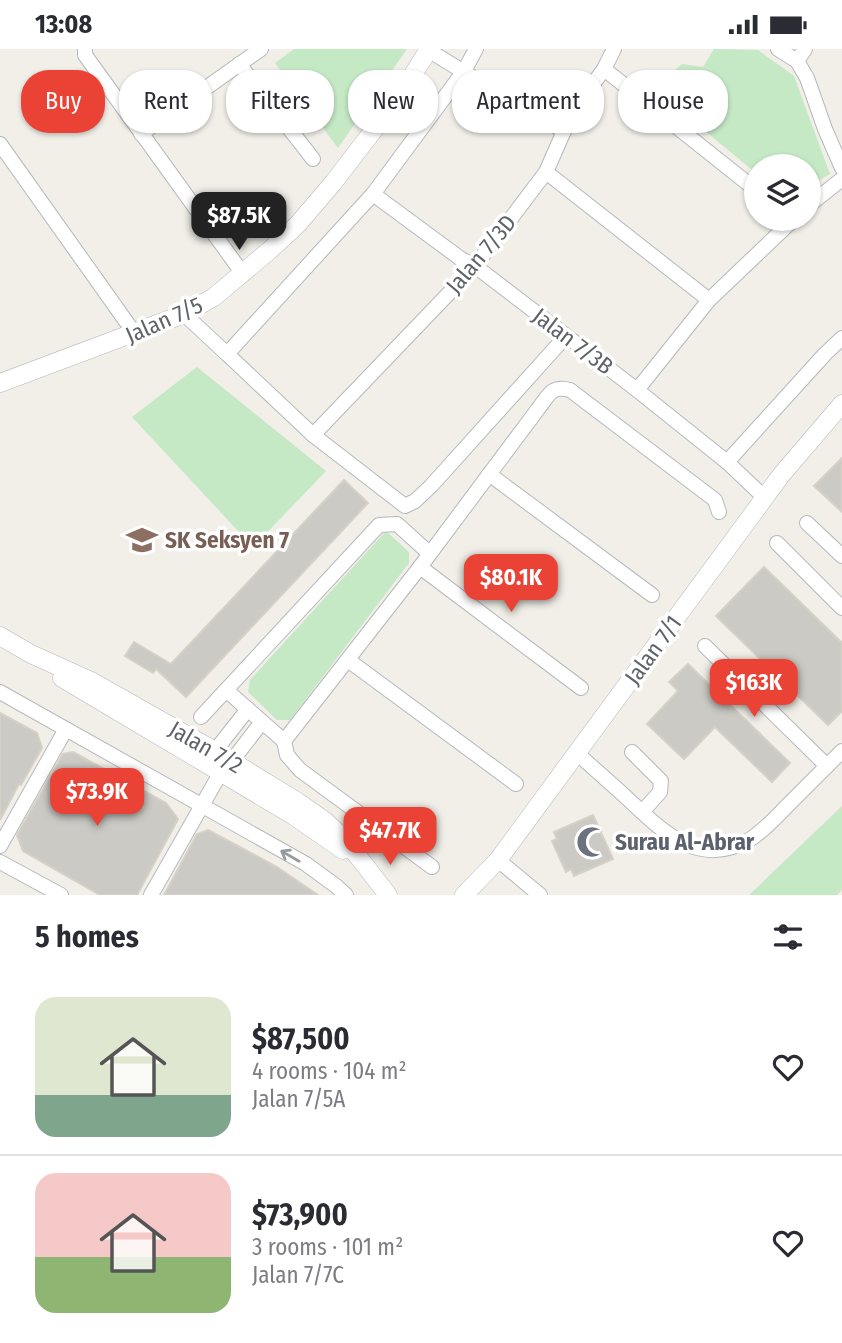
<!DOCTYPE html>
<meta charset="utf-8">
<style>
body{margin:0;font-family:"Fira Sans Condensed",sans-serif;background:#f2f2f3;color:#2b2b33;height:100vh;display:flex;flex-direction:column;font-size:26px;white-space:nowrap}
*{box-sizing:border-box;margin:0}
p{font-size:23px;color:#7c7c81}
.icon{flex:none;width:38px;height:38px;fill:none;stroke:currentColor;stroke-width:2;stroke-linecap:round;stroke-linejoin:round}
.map{position:relative;height:846px;overflow:hidden}
.details{display:flex;flex-direction:column;background:#fff;flex:1}
.details>*{flex:none}
.guide{position:absolute;left:21px;top:21px;width:802px;height:63px;display:flex;gap:14px}
.fabs{position:absolute;left:744px;top:105px;display:grid;gap:14px}
.fabs a{display:grid;place-items:center;width:77px;height:77px;border-radius:50%;background:#fff;box-shadow:0 2px 5px #0004;font-size:35px}
.price{position:absolute;translate:-50% -60px;padding:0 16px;border-radius:14px;background:#ea4335;color:#fff;font-size:23px;line-height:46px;filter:drop-shadow(0 2px 4px #0008)}
.price::after{content:'';position:absolute;left:50%;top:42px;width:21px;height:16px;margin-left:-10px;background:inherit;clip-path:polygon(0 0,100% 0,50% 100%)}
.price.selected{background:#222;color:#fff}
ul{padding:0;list-style:none}
li{display:flex;align-items:center;gap:21px;height:175px;padding:0 35px}
li+li{border-top:2px solid #e1e1e2}
li span{display:grid;place-items:center;flex:none;width:196px;height:140px;border-radius:21px;color:#555}
li>.icon{margin-inline-start:auto}
span .icon{width:84px;height:84px;fill:#fffc;stroke-width:1}
li b{font-size:30px}
h2{display:flex;justify-content:space-between;align-items:center;height:84px;padding:0 35px;font-size:30px}
.pill{padding:0 24px;border-radius:28px;background:#fff;box-shadow:0 2px 5px #0004;font-size:24px;line-height:63px}
.pill.selected{background:#ea4335;color:#fff}
.status{display:flex;justify-content:space-between;align-items:center;height:49px;padding:0 35px;background:#fff;direction:ltr}
.status svg{height:19px;fill:currentColor}
.map>svg:first-child{display:block}
.green{fill:#c5e8c5}
.building{fill:#cccac5;stroke:#d6d1c6;stroke-width:2}
.lines{fill:none;stroke-linecap:round;stroke-linejoin:round}
.minor-casing{stroke:#b5b8bc;stroke-width:16}
.tertiary-casing{stroke:#b5b8bc;stroke-width:19}
.minor{stroke:#fff;stroke-width:14}
.tertiary{stroke:#fff;stroke-width:18}
.oneway{stroke:#979a9d}
.labels{text-anchor:middle;stroke-width:7;stroke-linejoin:round;paint-order:stroke}
.street-label{font-size:23px;fill:#5f6368;stroke:#fff}
.education-label{font-size:23px;font-weight:bold;fill:#785e54;stroke:#fff;text-anchor:start}
.worship-label{font-size:23px;font-weight:bold;fill:#5b616d;stroke:#fff;text-anchor:start}
</style>
<div class="status"><b>13:08</b><svg viewBox="0 0 49 12"><path d="M0 12V9h3v3zM5 12V6h3v6zM10 12V3h3v9zM15 12V0h3v12zM26 1h20v11H26zM47 4h2v5h-2z"/></svg></div>
<div class="map">
<svg width="842" height="846" viewBox="0 0 842 846">
<rect width="100%" height="100%" fill="#f1efe8"/>
<!-- green -->
<g class="green">
<path d="M294,0H407L338,99L275,14Z"/>
<path d="M714,0L758,1L794,27L830,125L809,137L808,117H756V124L654,40L682,15L703,18Z"/>
<path d="M197,318L326,422L253,498L132,368Z"/>
<path d="M386,482L409,503V514L290,671H277L248,643L250,631Z"/>
<path d="M842,757V841L837,846H749Z"/>
</g>
<!-- building -->
<g class="building">
<path d="M842,409V463L814,437Z"/>
<path d="M344,431L368,454L186,648L156,620L153,624L125,607L134,593L171,615Z"/>
<path d="M764,518L842,594V662L828,676L716,567Z"/>
<path d="M688,615L790,714L772,733L715,678L684,710L647,675L678,642L669,633Z"/>
<path d="M0,664L37,684L42,699L21,736L19,735L0,771Z"/>
<path d="M73,703L166,754L178,770L137,846H100L23,802L17,786L63,705Z"/>
<path d="M593,766L613,810L574,827L571,820L566,823L552,792L557,790L554,783Z"/>
<path d="M208,781L277,818L318,846H164L197,785Z"/>
</g>
<g class="lines">
<defs>
<g id="minor">
<path d="M85,0V6L243,225"/>
<path d="M778,0L797,12L807,29L825,80L842,119"/>
<path d="M428,1L513,53L564,82"/>
<path d="M797,12L805,0"/>
<path d="M239,15L313,110"/>
<path d="M604,20L756,141"/>
<path d="M141,85L261,0"/>
<path d="M0,95L135,285"/>
<path d="M546,123L709,251"/>
<path d="M373,145L461,210L475,217L637,341L727,413L765,449"/>
<path d="M808,157L842,130"/>
<path d="M184,265L227,305L373,145L464,22L476,0"/>
<path d="M227,305L313,386L405,457L415,452L431,437L566,287"/>
<path d="M637,341L709,251L794,170"/>
<path d="M313,386L475,217L546,123L564,82L583,49L604,20L614,0"/>
<path d="M727,413L825,305L842,289"/>
<path d="M489,425L652,546"/>
<path d="M807,474L842,507"/>
<path d="M777,494L842,559"/>
<path d="M420,518L581,639"/>
<path d="M705,597L827,717"/>
<path d="M348,611L516,735"/>
<path d="M226,641L284,692"/>
<path d="M0,643L306,815L336,837L346,846"/>
<path d="M201,668L379,476L397,475L429,504"/>
<path d="M284,692L420,518L538,360C549,346 551,336 570,341L715,451L719,463"/>
<path d="M284,692L287,706L300,721L432,818"/>
<path d="M215,702L248,660"/>
<path d="M632,703L661,732L660,743L642,763"/>
<path d="M577,704C594,720 612,735 629,751C664,784 699,819 749,791C764,782 777,767 789,755C807,737 824,720 842,702"/>
<path d="M231,713L262,673"/>
<path d="M0,797L66,680"/>
<path d="M498,811L540,846"/>
<path d="M0,813L61,846"/>
<path d="M151,846L221,723"/>
</g>
<g id="tertiary">
<path d="M0,334L184,265L214,248L270,201L298,175L333,134L399,48L429,0"/>
<path d="M0,587L31,605L93,633L215,702L298,753L325,772L346,792L388,846"/>
<path d="M62,629L294,767L343,801"/>
<path d="M464,846L498,811L782,425L842,355"/>
</g>
</defs>
<!-- minor casing -->
<use href="#minor" class="minor-casing"/>
<!-- tertiary casing -->
<use href="#tertiary" class="tertiary-casing"/>
<!-- minor -->
<use href="#minor" class="minor"/>
<!-- tertiary -->
<use href="#tertiary" class="tertiary"/>
</g>
<!-- one-way arrows -->
<defs><path id="oneway-shaft" d="M-6 0H5M1.5-3L5.5 0L1.5 3" fill="none" stroke-width="1.6" stroke-linecap="round" stroke-linejoin="round" transform="scale(1.75)"/></defs>
<use class="oneway" href="#oneway-shaft" transform="translate(290 807) rotate(-150)"/>
<!-- icons -->
<defs>
<symbol id="school-bare" viewBox="-9 -9 18 18"><path d="M0-5L7-2L0 1L-7-2ZM-4 1L0 2.5L4 1V4Q0 6-4 4Z" fill="#8d6e63" stroke="#fff" stroke-width="2.5" paint-order="stroke"/></symbol>
<symbol id="mosque-bare" viewBox="-9 -9 18 18"><path d="M3.5-4.9A6 6 0 1 0 3.5 4.9A5 5 0 1 1 3.5-4.9Z" fill="#6b7280" stroke="#fff" stroke-width="2.5" paint-order="stroke"/></symbol>
</defs>
<g fill-rule="evenodd">
<use href="#school-bare" x="120" y="469" width="44" height="44"/>
<use href="#mosque-bare" x="570" y="771" width="44" height="44"/>
</g>
<g class="labels">
<!-- street labels -->
<g class="street-label">
<text transform="translate(481 205) rotate(-50)" y="8">Jalan 7/3D</text>
<text transform="translate(164 271) rotate(-24)" y="8">Jalan 7/5</text>
<text transform="translate(573 292) rotate(37)" y="8">Jalan 7/3B</text>
<text transform="translate(653 601) rotate(-54)" y="8">Jalan 7/1</text>
<text transform="translate(206 698) rotate(30)" y="8">Jalan 7/2</text>
</g>
<!-- education labels -->
<g class="education-label">
<text x="165" y="499">SK Seksyen 7</text>
</g>
<!-- worship labels -->
<g class="worship-label">
<text x="615" y="801">Surau Al-Abrar</text>
</g>
</g>
</svg>
<div class="fabs">
<a><svg class="icon" aria-label="layers" viewBox="0 0 24 24"><path d="M12 4l9 5-9 5-9-5zM3 14l9 5 9-5"/></svg></a>
</div>
<b class="price selected" style="left:239px;top:203px">$87.5K</b>
<b class="price" style="left:511px;top:565px">$80.1K</b>
<b class="price" style="left:754px;top:670px">$163K</b>
<b class="price" style="left:97px;top:779px">$73.9K</b>
<b class="price" style="left:390px;top:818px">$47.7K</b>
<div class="guide">
<a class="pill selected">Buy</a>
<a class="pill">Rent</a>
<a class="pill">Filters</a>
<a class="pill">New</a>
<a class="pill">Apartment</a>
<a class="pill">House</a>
</div>
</div>
<section class="details">
<h2>5 homes<svg class="icon" aria-label="filters" viewBox="0 0 24 24"><path d="M4 7h16M4 17h16"/><circle cx="9" cy="7" r="2"/><circle cx="15" cy="17" r="2"/></svg></h2>
<ul>
<li><span style="background:linear-gradient(#dfe7d0 70%,#7fa58c 0)"><svg class="icon" aria-label="home" viewBox="0 0 24 24"><path d="M3 11l9-7 9 7M6 9v11h12V9"/></svg></span><div><b>$87,500</b><p>4 rooms · 104 m²</p><p>Jalan 7/5A</p></div><svg class="icon" aria-label="heart" viewBox="0 0 24 24"><path d="M12 20l-8-8c-3-5 5-10 8-4 3-6 11-1 8 4z"/></svg></li>
<li><span style="background:linear-gradient(#f6c9c9 60%,#8fb573 0)"><svg class="icon" aria-label="home" viewBox="0 0 24 24"><path d="M3 11l9-7 9 7M6 9v11h12V9"/></svg></span><div><b>$73,900</b><p>3 rooms · 101 m²</p><p>Jalan 7/7C</p></div><svg class="icon" aria-label="heart" viewBox="0 0 24 24"><path d="M12 20l-8-8c-3-5 5-10 8-4 3-6 11-1 8 4z"/></svg></li>
</ul>
</section>
